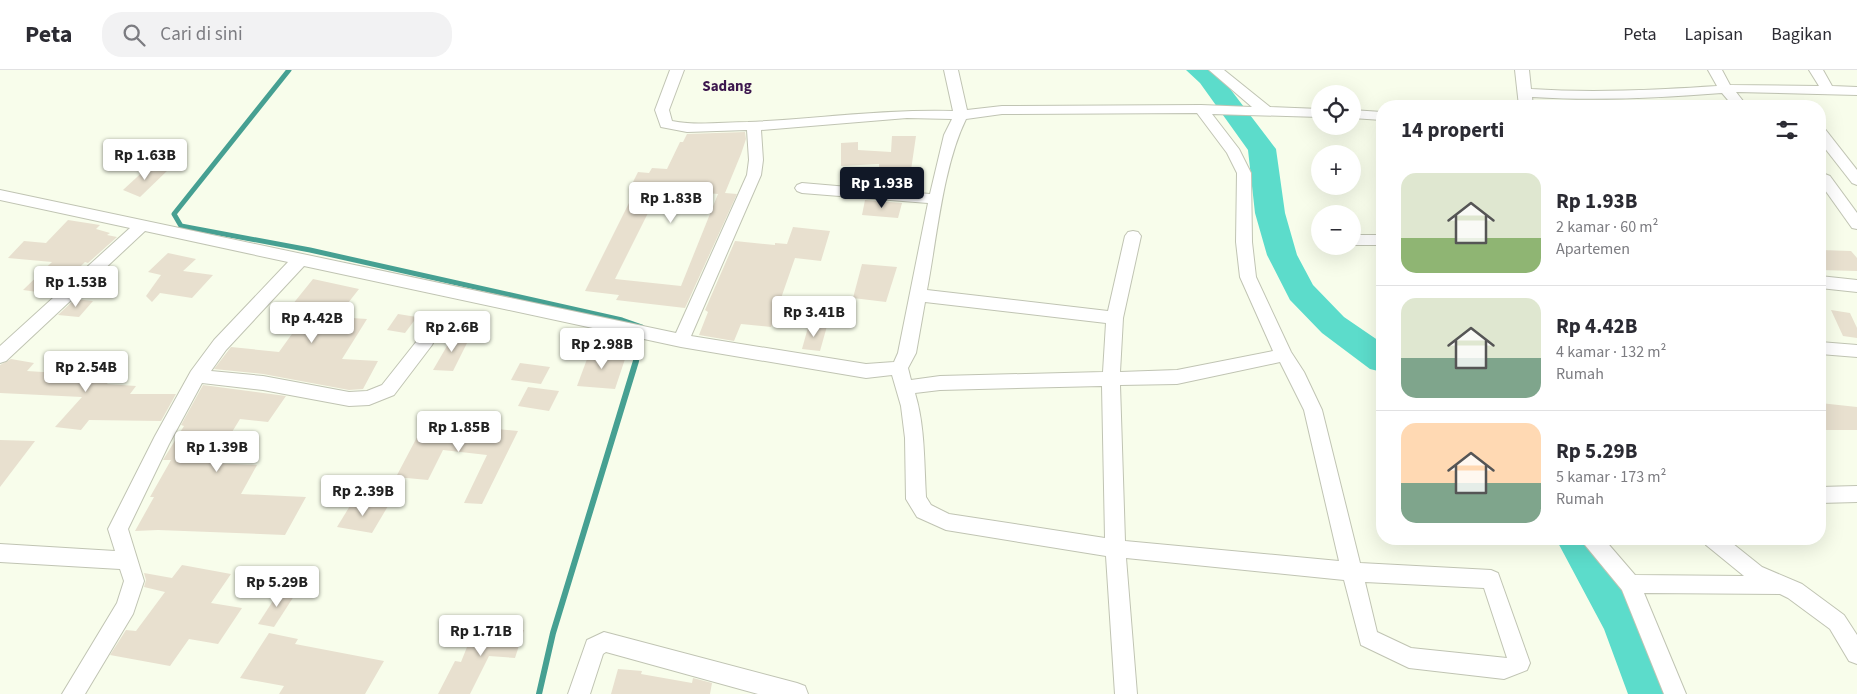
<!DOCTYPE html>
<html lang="id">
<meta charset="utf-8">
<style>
body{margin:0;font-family:"Source Sans 3",sans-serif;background:#f2f2f3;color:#2b2b33;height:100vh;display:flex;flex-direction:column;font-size:19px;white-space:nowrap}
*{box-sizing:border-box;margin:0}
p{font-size:16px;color:#7c7c81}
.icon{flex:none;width:28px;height:28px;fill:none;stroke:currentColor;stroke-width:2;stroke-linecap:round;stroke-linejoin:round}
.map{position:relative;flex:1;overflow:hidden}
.side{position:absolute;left:1376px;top:30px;width:450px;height:445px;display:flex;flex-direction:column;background:#fff;border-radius:20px;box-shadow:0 5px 20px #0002}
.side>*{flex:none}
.controls{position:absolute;left:1311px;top:15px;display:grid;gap:10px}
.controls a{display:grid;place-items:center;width:50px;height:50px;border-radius:50%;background:#fff;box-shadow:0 5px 20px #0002;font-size:25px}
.price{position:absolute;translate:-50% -42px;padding:0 11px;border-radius:5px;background:#fff;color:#222;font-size:16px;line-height:32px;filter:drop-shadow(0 1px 2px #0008)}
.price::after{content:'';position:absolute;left:50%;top:30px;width:15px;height:11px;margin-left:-8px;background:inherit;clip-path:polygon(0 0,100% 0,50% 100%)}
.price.current{background:#111827;color:#fff}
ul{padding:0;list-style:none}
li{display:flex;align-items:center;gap:15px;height:125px;padding:0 25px}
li+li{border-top:1px solid #e1e1e2}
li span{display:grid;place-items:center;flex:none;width:140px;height:100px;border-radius:15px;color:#555}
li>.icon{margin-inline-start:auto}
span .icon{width:60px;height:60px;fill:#fffc;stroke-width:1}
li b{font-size:21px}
h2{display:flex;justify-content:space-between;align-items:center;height:60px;padding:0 25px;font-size:21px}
header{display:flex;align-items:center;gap:30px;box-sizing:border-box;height:70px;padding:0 25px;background:#fff;border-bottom:1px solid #e1e1e2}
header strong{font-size:24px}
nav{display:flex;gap:28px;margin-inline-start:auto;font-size:18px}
.search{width:350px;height:45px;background:#f2f2f3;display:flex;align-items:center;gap:12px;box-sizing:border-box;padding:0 18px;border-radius:20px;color:#7c7c81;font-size:19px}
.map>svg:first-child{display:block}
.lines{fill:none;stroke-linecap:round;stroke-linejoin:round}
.stream-far1{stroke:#46a092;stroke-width:5}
.stream{stroke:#46a092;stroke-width:6}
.river{fill:#5cdccb;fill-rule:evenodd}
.building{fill:#e8e0cf;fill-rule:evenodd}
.street-casing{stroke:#c0c4b3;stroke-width:2}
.street{fill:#fff;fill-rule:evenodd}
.labels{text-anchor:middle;stroke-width:4.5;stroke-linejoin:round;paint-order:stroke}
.far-quarter-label{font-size:15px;font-weight:bold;fill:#3d184e;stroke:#f8fdeb}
</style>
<header>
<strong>Peta</strong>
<div class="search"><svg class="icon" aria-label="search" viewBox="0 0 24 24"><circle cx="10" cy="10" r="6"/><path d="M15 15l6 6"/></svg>Cari di sini</div>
<nav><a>Peta</a><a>Lapisan</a><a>Bagikan</a></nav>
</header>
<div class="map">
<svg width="1857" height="624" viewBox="0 0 1857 624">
<rect width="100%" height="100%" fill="#f8fdeb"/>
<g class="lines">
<!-- stream-far1 -->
<path class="stream-far1" d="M289,0L174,144L181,156L310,180L622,250L642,257L639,273"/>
<!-- stream -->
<path class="stream" d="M539,624L553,563L636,291L639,272"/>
<!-- river -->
<g class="river">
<path d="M1186,0H1215L1218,3L1276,79L1285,143L1297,185L1313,215L1344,247L1382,273V302L1370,299L1322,263L1290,230L1267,185L1255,143L1248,80L1200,13Z"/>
<path d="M1556,469H1595L1636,539L1670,624H1628L1604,559Z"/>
</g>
</g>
<!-- building -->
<g class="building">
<path d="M745,62L746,69L741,84L725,123L737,124L685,238L616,230L619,225L585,221L636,119L630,118L638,102L649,103L652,98L667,99L680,72H683L687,64ZM660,119L718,124L681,216L615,209Z"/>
<path d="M892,66H916L911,100L879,98V94L841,96V73L858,72V80L891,82Z"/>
<path d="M149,96L169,99L140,127L123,120Z"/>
<path d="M865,130L902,133L898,148L862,145Z"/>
<path d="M68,150L100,155L96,159L110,163L107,165L117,167L88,193L85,192L52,224L23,220L52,192L8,188L24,171L46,173Z"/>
<path d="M793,157L830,161L821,191L795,188L771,257L741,254L734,271L699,265L708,242L705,240L735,171L775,175V173L787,174Z"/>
<path d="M1820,180L1851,181L1857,188V201L1820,200Z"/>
<path d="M168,183L196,189L183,201L213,205L192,228L160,223L152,232L146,226L161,205L148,202Z"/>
<path d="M862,194L897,197L886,232L853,228Z"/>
<path d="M313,209L359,219L337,247L367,249L342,289L378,291L363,319L349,320L263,304L214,299L231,277L279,282L307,243L288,240Z"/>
<path d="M75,229L93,231L79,247L58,245Z"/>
<path d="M1831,240L1850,243L1857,258V268L1843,266Z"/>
<path d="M398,244L417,247L405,263L387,260Z"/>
<path d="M809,254L827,256L820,281L802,279Z"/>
<path d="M454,264L471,265L453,301L433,300Z"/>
<path d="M590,281L627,283L615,319L577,316Z"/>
<path d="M11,289L34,293L27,301L75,304L85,291L122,293L107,314L136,316L130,324H176L161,351L89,350L81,360L55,357L82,327L0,323V295Z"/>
<path d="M520,293L550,297L541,314L511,310Z"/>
<path d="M203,315L286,326L268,352L240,349L213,393L257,395L241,424L306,427L285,465L158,460L135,461L154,427H150L171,390H163L184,356L181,355Z"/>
<path d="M528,317L559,321L549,341L518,336Z"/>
<path d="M1820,333L1857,337V360H1820Z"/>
<path d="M425,352L518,361L482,434L464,433L487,385L443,380L428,410L396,407Z"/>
<path d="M0,370L35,371L0,417Z"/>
<path d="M353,431L388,436L372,463L337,457Z"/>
<path d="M182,495L231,504L211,533L242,538L218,574L189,569L170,596L110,585L126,560L136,561L165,522L144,517L146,510L144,503L172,508Z"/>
<path d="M280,520L296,523L274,557L258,554Z"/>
<path d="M475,557L524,560L515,588L489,586L470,624H438L455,591L461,592Z"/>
<path d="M269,563L298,569L295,574L384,591L365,624H279L284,616L240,608Z"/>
<path d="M618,599L642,601L641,604L692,613L693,608L712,613L710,624H611Z"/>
</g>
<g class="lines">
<defs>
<g id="street">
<path d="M670,0H684L669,40L672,51C697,56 723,52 748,52C817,49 884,39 953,41L944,0H958L967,40L1002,36L1201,35L1252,37L1209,0H1224L1270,37L1320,39V47L1212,44L1239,79L1251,103L1252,172L1256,207L1291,282L1304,302L1322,340L1360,493L1491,500L1498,503L1530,593L1527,600L1504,609L1409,598L1361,575L1344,510L1126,488L1137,624H1115L1106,486L946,460L917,447L906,429L905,368L901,336L892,305L866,308L681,277L304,196L226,280L211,301L263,306L349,322L367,321L382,315L420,267L426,265L432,267L434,271L432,275L394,325L369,335L349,336L263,320L202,313L169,374L128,459L144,511L133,544L85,624H62L117,533L124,511L120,499L0,492V474L115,481L108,459L155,366L191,301L214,270L288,192L145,161L6,291L0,293V276L130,158L0,130V120L676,263L747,105L749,90L747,60L687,62L661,57L655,40ZM1197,43L1227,83L1237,103L1236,172L1240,207L1273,281L1177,300L1120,302L1123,248L1141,166L1138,162L1133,161L1128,162L1125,166L1108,241L927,220C937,167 943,96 966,49L1002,44ZM907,48L952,49L944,65L930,124L802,113L797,115L795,118L797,121L802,123L928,133L898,283L894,292L866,294L691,266L761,105L763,90L761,60ZM925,232L1106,253L1103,302L940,306L911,310L908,298L916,283ZM1280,292L1304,340L1339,491L1125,471L1120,315L1177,314ZM1102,316L1105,468L949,444L931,435L926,427C924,392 925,356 915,323L940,320ZM1365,512L1484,518L1507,588L1411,578L1377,562Z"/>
<path d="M1515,0H1529L1531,19C1593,23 1655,20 1717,16L1708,0H1722L1730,15L1819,16L1809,0H1823L1832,16L1857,17V25L1736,22L1747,36H1733L1722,23C1659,28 1596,31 1532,27L1533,36H1519Z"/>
<path d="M1352,40L1382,42V50L1352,48Z"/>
<path d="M1820,58L1825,59L1857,100V115L1852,113L1820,72Z"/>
<path d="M1825,104L1830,106L1857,143V159L1852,158L1820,113V106Z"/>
<rect x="1352" y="165" width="30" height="10"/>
<path d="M1820,206L1857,210V222L1820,218Z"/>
<path d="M1820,272L1857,275V287L1820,284Z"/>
<path d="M1857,416V432L1820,433V417Z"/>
<path d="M1582,469H1604L1635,505L1744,506L1706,475L1703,469H1727L1762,497L1802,514L1844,545L1857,565V594L1849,591L1830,559L1788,528L1780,524L1644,523L1686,624H1664L1622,520L1585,475Z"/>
<path d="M604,562L797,613L805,616L808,624H758L606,582L603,584L590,624H568L587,570Z"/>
</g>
</defs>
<!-- street casing -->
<use href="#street" class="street-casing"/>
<!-- street -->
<use href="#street" class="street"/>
</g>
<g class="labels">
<!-- far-quarter labels -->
<g class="far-quarter-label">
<text x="727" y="21">Sadang</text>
</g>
</g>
</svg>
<div class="controls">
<a><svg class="icon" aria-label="locate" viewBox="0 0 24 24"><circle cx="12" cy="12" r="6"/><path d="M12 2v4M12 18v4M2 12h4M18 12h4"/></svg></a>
<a>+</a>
<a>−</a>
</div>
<b class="price" style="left:145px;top:111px">Rp 1.63B</b>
<b class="price current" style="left:882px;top:139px">Rp 1.93B</b>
<b class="price" style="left:671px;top:154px">Rp 1.83B</b>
<b class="price" style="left:76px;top:238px">Rp 1.53B</b>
<b class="price" style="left:814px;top:268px">Rp 3.41B</b>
<b class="price" style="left:312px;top:274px">Rp 4.42B</b>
<b class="price" style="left:452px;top:283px">Rp 2.6B</b>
<b class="price" style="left:602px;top:300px">Rp 2.98B</b>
<b class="price" style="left:86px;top:323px">Rp 2.54B</b>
<b class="price" style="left:459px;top:383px">Rp 1.85B</b>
<b class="price" style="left:217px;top:403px">Rp 1.39B</b>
<b class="price" style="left:363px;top:447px">Rp 2.39B</b>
<b class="price" style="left:277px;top:538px">Rp 5.29B</b>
<b class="price" style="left:481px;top:587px">Rp 1.71B</b>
<section class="side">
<h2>14 properti<svg class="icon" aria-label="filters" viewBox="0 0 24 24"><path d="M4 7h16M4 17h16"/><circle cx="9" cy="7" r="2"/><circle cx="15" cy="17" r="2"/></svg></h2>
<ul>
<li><span style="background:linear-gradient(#dfe7d0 65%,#8fb573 0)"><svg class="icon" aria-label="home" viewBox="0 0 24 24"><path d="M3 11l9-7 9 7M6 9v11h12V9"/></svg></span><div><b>Rp 1.93B</b><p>2 kamar · 60 m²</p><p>Apartemen</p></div></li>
<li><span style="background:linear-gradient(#dfe7d0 60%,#7fa58c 0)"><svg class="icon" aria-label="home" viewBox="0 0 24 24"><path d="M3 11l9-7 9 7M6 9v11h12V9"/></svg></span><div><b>Rp 4.42B</b><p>4 kamar · 132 m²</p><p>Rumah</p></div></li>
<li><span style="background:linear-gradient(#ffd9b3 60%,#7fa58c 0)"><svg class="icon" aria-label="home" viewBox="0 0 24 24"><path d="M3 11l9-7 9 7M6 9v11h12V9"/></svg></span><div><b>Rp 5.29B</b><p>5 kamar · 173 m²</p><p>Rumah</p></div></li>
</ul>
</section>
</div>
